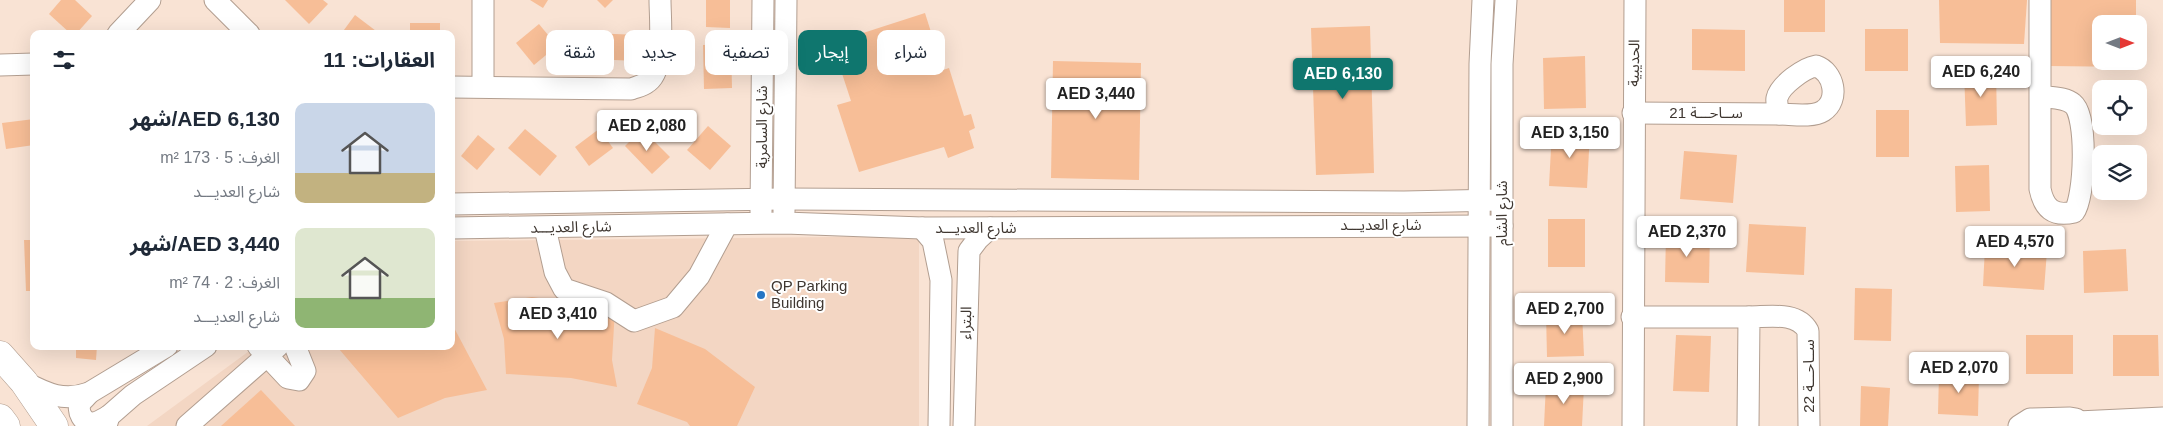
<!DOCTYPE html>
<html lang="ar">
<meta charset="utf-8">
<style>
body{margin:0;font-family:Helvetica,"Noto Sans Arabic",sans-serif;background:#f6f6f7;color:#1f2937;direction:rtl;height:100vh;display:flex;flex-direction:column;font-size:19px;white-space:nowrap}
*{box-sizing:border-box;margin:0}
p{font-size:16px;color:#747a83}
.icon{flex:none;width:28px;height:28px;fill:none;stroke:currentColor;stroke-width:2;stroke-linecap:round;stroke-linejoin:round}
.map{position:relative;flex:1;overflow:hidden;direction:ltr}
.sheet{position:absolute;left:30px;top:30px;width:425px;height:320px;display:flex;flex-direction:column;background:#fff;border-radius:10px;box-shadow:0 5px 20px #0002;direction:rtl}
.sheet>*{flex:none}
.top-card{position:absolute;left:470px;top:30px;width:475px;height:45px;direction:rtl;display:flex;gap:10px}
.needle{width:32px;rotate:90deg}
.tools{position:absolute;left:2092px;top:15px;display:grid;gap:10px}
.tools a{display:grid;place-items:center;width:55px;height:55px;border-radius:10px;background:#fff;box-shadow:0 5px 20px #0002;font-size:25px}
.price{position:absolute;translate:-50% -42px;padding:0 11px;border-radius:5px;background:#fff;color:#222;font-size:16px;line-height:32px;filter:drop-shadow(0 1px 2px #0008)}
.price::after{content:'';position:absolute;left:50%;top:30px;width:15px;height:11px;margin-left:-8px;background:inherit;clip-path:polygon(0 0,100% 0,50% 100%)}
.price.current{background:#0f766e;color:#fff}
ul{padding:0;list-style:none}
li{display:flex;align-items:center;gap:15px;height:125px;padding:0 20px}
li span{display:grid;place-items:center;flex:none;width:140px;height:100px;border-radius:10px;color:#555}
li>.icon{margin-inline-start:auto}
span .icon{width:60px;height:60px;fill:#fffc;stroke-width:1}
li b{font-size:21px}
h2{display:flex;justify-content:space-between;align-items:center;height:60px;padding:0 20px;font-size:21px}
.tag{padding:0 18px;border-radius:10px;background:#fff;box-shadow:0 5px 20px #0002;font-size:18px;line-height:45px}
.tag.current{background:#0f766e;color:#fff}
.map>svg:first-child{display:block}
.built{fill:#f3d6c3}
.building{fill:#f7be97}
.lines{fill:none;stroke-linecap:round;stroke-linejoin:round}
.minor-casing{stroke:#b29e90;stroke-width:23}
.major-casing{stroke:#b29e90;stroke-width:29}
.highway-casing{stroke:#b29e90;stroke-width:29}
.minor{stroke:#fff;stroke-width:21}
.major{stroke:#fff;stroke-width:28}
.highway{stroke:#fff;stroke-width:28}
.poi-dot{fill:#2575c4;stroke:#fff;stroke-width:2}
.labels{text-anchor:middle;stroke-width:4;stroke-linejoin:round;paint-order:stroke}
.street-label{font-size:15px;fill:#3f3731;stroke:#fff}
.poi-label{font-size:15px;fill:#3f3731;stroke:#fff;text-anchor:start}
</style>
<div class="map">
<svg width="2163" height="426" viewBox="0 0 2163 426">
<rect width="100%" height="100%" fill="#f9e3d4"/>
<!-- built -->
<path class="built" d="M919,236V426H147L256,346H451V241Z"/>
<!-- building -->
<g class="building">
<path d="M61,0H75L92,16L76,34H71L49,14Z"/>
<path d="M285,0H323L328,4L309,24Z"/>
<path d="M530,0H548L543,8Z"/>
<path d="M597,0H613L605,8Z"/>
<path d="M706,0H730V28L706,27Z"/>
<rect x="1784" y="0" width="41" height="32"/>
<path d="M1939,0H2027L2024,44L1940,43Z"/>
<path d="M2048,0H2136V24H2101V61H2135V67L2048,66Z"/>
<path d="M925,13L943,70L949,68L964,116L971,114L975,128L969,131L974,148L948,158L944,147L859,172L837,105L851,101L832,43Z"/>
<path d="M355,15L380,34H341Z"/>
<rect x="410" y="23" width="30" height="11"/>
<path d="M539,24L557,46L534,65L516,43Z"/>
<path d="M1370,26L1374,173L1316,175L1311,28Z"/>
<path d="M1692,29L1745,30V71L1692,70Z"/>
<rect x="1865" y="29" width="43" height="42"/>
<path d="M591,33L639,35L638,61L590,59Z"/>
<path d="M731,44L732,88L704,89L703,45Z"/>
<path d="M1585,56L1586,108L1544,109L1543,58Z"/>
<path d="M1053,61L1141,63L1139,180L1051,178Z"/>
<path d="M1996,70L1997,125L1966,126L1964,71Z"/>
<rect x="1876" y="110" width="33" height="47"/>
<path d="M34,119V145L6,149L2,123Z"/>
<path d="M708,126L731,146L710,170L687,150Z"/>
<path d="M525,129L557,156L540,176L508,148Z"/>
<path d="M599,129L613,148L589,166L575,147Z"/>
<path d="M642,129L670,157L652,174L625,146Z"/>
<path d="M1552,130L1590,132L1587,188L1549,186Z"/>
<path d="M478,135L495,149L477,170L461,156Z"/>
<path d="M1684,151L1737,155L1733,203L1680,199Z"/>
<path d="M1989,165L1990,211L1956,212L1955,166Z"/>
<rect x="1548" y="219" width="37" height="48"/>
<path d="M1749,224L1806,227L1804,275L1746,272Z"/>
<path d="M1666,232L1710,234L1709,283L1665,282Z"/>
<path d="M24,240H34V291H26Z"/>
<path d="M1985,247L2047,251L2044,290L1983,286Z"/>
<path d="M2126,249L2128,291L2084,293L2083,251Z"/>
<path d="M1855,288L1892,289L1891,341L1854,340Z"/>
<path d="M532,297L615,309L612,360L617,387L571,378L506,374L504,339L494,303Z"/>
<path d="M1582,312L1584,356L1547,357L1546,313Z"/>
<path d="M451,322L487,390L445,398L398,418L339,349L346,346H451Z"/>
<path d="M655,328L705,349L755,387L737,426H690L687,422L637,404L652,368Z"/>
<path d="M1676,335L1711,336L1709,392L1673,391Z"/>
<rect x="2026" y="335" width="47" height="39"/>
<path d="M2113,335H2158L2159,376H2113Z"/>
<path d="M76,346H97L96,360L76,358Z"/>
<path d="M1939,373L1979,374L1978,416L1938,414Z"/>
<path d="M1546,384L1584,386L1582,426H1544Z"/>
<path d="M1861,386L1890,388L1888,426H1860Z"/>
<path d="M261,390L295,426H221Z"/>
</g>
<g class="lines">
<defs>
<g id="minor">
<path d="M215,0L249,34"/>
<path d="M118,34L150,0"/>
<path d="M0,65L34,64"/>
<path d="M1816,66C1834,72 1840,100 1823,111C1812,118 1791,114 1779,114C1778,108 1776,103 1777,98C1780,85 1804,68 1816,66Z"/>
<path d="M483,86V0"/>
<path d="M451,87L631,89C636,87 642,86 646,83C666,72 660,20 660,0"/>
<path d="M2040,96C2050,98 2065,97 2073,104C2088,116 2085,198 2074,212C2053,217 2044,208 2040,189V0"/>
<path d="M1633,113L1779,114"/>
<path d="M451,204L784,199L1404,202L1501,200"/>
<path d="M761,212L763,0"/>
<path d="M784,212L786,0"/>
<path d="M451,228L785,223L922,228L1502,226"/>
<path d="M545,228L555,272L564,289L606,303L634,321L673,307L699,276L727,224"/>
<path d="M922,228L933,241L941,280L939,426"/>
<path d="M1632,317H1749"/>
<path d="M258,346L288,378L299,380L305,371L295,346"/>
<path d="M24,382C47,394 64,402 89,393L167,346"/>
<path d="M89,393C87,396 83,399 81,402C76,411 83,424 94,423C99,422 105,418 109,416"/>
<path d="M2078,422L2163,418"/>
<path d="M106,426L109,416L133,395L206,346"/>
<path d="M187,426L278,346"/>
<path d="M964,426L969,251L978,239L990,228"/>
<path d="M1478,426L1480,64L1483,0"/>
<path d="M1502,426V64L1506,0"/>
<path d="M1633,426L1635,0"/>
<path d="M1748,426L1749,317C1769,317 1797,311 1808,331L1809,426"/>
<path d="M2019,426L2030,419L2070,418L2076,419L2078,426"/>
</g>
<path id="major" d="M0,355L24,382L54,426"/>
<path id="highway" d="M0,418L6,426"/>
</defs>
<!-- minor casing -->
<use href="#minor" class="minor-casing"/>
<!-- major casing -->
<use href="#major" class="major-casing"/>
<!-- highway casing -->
<use href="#highway" class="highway-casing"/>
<!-- minor -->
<use href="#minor" class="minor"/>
<!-- major -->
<use href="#major" class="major"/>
<!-- highway -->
<use href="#highway" class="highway"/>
</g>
<!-- markers -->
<circle class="poi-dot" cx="761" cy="295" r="5"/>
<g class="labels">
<!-- street labels -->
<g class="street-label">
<text transform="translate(1634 63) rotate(-89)" y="5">الحديبية</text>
<text x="1706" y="118">ســاحـــة 21</text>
<text transform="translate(762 127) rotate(-90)" y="5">شارع السامرية</text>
<text transform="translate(1502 213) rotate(-90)" y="5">شارع الشام</text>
<text x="1381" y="230">شارع العديـــد</text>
<text transform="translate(571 227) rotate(-1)" y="5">شارع العديـــد</text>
<text x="976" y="233">شارع العديـــد</text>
<text transform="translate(966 323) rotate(-89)" y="5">البتراء</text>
<text transform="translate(1809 376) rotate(-90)" y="5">ســاحـــة 22</text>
</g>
<!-- poi labels -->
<g class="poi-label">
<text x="771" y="291">QP Parking<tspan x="771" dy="17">Building</tspan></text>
</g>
</g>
</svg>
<div class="tools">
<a><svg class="needle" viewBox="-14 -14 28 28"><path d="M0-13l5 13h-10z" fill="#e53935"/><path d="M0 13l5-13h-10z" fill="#747a83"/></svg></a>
<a><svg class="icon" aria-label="locate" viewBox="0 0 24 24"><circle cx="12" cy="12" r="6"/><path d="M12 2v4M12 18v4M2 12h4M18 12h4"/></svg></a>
<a><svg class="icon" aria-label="layers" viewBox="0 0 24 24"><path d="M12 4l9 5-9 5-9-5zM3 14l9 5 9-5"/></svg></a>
</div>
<b class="price" style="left:1981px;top:98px">AED 6,240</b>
<b class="price current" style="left:1343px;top:100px">AED 6,130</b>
<b class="price" style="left:1096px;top:120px">AED 3,440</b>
<b class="price" style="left:647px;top:152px">AED 2,080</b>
<b class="price" style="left:1570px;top:159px">AED 3,150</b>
<b class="price" style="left:1687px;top:258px">AED 2,370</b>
<b class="price" style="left:2015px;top:268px">AED 4,570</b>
<b class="price" style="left:1565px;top:335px">AED 2,700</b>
<b class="price" style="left:558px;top:340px">AED 3,410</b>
<b class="price" style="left:1959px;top:394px">AED 2,070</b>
<b class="price" style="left:1564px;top:405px">AED 2,900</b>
<div class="top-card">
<a class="tag">شراء</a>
<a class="tag current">إيجار</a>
<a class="tag">تصفية</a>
<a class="tag">جديد</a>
<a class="tag">شقة</a>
</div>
<section class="sheet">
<h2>العقارات: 11<svg class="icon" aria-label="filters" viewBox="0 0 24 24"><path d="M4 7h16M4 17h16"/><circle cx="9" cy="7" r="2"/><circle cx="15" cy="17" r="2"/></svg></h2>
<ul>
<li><span style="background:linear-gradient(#c9d6e8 70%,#c2b280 0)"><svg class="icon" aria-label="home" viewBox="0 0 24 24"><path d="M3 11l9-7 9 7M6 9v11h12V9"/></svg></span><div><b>AED 6,130/شهر</b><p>الغرف: 5 · 173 m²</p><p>شارع العديـــد</p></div></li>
<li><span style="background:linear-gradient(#dfe7d0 70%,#8fb573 0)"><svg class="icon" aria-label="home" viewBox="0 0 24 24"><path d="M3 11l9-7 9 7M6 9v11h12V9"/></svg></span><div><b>AED 3,440/شهر</b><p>الغرف: 2 · 74 m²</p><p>شارع العديـــد</p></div></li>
</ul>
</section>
</div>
